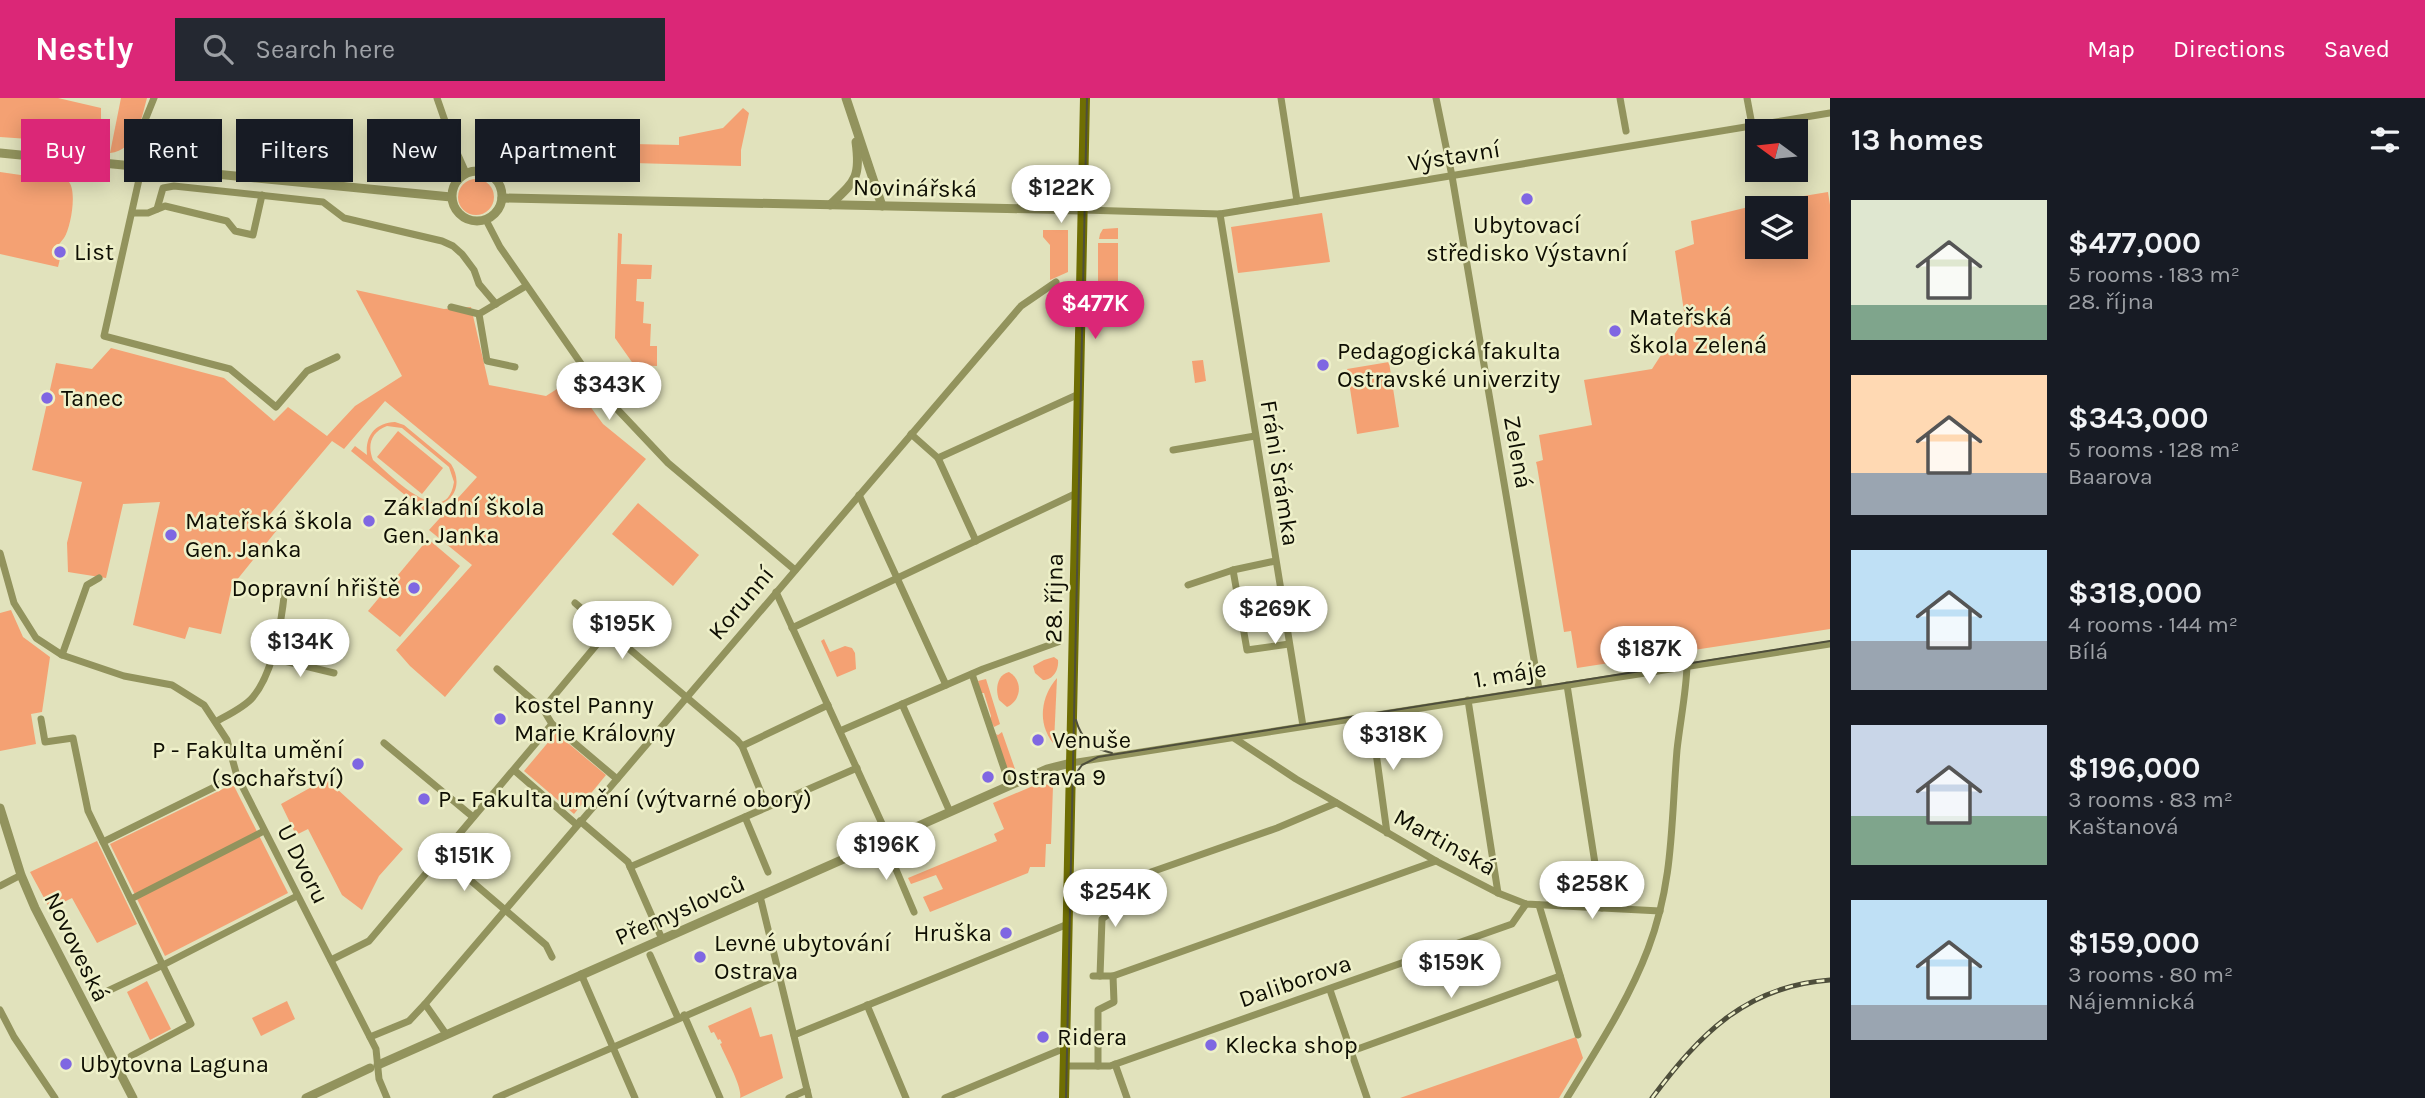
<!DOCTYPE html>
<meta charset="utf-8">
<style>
body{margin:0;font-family:Karla,sans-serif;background:#242831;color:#f1f3f6;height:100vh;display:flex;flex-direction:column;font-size:26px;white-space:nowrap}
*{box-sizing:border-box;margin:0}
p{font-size:23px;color:#9ea1a6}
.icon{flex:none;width:38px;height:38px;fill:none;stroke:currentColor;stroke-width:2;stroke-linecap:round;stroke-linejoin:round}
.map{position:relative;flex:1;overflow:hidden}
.sheet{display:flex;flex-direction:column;background:#171b24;width:595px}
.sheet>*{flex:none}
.guide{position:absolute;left:21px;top:21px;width:665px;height:63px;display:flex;gap:14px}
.needle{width:46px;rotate:285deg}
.buttons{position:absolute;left:1745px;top:21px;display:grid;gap:14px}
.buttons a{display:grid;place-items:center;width:63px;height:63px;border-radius:0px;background:#171b24;box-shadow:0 4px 18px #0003;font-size:35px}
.price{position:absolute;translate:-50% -60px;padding:0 16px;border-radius:24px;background:#fff;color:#222;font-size:23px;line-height:46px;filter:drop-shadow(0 2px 4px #0008)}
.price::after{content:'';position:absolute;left:50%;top:42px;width:21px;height:16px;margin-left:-10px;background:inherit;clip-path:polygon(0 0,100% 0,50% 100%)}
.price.current{background:#db2777;color:#fff}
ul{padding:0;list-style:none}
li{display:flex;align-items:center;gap:21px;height:175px;padding:0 21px}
li span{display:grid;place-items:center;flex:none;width:196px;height:140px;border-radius:0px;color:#555}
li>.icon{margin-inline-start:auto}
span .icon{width:84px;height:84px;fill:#fffc;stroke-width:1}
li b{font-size:30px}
h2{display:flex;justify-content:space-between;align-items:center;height:84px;padding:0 21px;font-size:30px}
.chip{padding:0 24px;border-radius:0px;background:#171b24;box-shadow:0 4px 18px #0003;font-size:24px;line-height:63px}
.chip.current{background:#db2777;color:#fff}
header{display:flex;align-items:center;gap:42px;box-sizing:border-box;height:98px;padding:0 35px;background:#db2777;color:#fff}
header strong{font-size:33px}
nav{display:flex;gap:38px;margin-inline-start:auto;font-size:24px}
.search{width:490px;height:63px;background:#242831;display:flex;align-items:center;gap:18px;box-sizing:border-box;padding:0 24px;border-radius:0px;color:#9ea1a6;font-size:26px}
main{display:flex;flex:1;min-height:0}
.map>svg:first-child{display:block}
.green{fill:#f4a173;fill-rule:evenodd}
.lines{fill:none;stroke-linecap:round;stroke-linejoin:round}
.minor{stroke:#92935d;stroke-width:7}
.tertiary{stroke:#92935d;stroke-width:9}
.secondary{stroke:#6f6e03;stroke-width:10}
.tram{stroke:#4e4e3b;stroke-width:2}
.rail-casing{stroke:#4e4e3b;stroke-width:5}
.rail{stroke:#eef0c9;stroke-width:2.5;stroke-dasharray:8;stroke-linecap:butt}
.poi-dot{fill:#7f67e2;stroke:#eef0c9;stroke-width:2.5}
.labels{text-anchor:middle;stroke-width:5;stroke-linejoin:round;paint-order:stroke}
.street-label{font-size:24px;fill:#0e0e03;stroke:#eef0c9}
.poi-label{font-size:24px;fill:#0e0e03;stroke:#eef0c9;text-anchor:start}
</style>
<header>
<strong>Nestly</strong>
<div class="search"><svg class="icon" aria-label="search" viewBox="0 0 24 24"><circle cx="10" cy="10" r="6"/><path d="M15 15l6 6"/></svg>Search here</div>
<nav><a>Map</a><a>Directions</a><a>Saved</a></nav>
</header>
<main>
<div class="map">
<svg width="1830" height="1000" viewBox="0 0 1830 1000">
<rect width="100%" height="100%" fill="#e1e2bc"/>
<!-- green -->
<g class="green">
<path d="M0,0H58L101,10V46L0,39Z"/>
<path d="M121,0H147C141,22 136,52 110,55Z"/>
<path d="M743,10L749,15L741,52V68L633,65V46L679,47V39L723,30Z"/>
<path d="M0,74L69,84C77,94 71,129 64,140C62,143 59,145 58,149L62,153L58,169L0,156Z"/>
<circle cx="476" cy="99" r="18"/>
<path d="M1828,94L1830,107V531L1577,570L1571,533L1564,534L1537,368L1536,364L1543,362L1539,337L1592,327L1584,282L1652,271L1685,220L1675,153L1694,146L1691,123L1773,103ZM1796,110V149H1757V110Z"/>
<path d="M1322,115L1330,164L1238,175L1231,129Z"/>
<path d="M1118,130V141H1099L1100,136L1103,131Z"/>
<path d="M1043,132H1068V174L1050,182V147L1043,139Z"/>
<path d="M618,135L622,136L621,166L652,167L651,181H637L636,203L644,204L643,225L651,226L650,248H657V268L634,267L615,240Z"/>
<rect x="1098" y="145" width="20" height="44"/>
<path d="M356,192L444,211L471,209L489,287L546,298L571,282L603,326L646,361L445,599L410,568L396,552L472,467L429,432L477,379L385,303L344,351L332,343L266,421L277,432L232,488L221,536L189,529L185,541L133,527L160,404L123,406L106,480L68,474L67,445L82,384L32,372L56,265L92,271L111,250L224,280L274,323L288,309L327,338L355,308L402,278Z"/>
<path d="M1098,193H1115V208L1098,207Z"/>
<path d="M1203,262L1206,283L1195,285L1192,263Z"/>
<path d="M1389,264L1399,329L1357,336L1347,271Z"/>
<path d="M395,324L404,327L451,366C464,387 453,407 430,408L427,415L351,353L355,348L367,357C365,338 375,325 395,324ZM387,328L402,330L449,369L454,384C446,435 390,377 373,362C367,347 371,334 387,328Z"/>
<path d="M398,333L443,370L422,396L377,359Z"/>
<path d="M638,405L699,457L673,488L612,436Z"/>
<path d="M428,441L460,468L400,539L368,513Z"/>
<path d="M11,512L23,539L50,559L42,614L31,616L36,646L0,653V515Z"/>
<path d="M824,541L830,554L845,548L852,550L855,555L856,571L837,579L821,543Z"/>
<path d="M1054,559L1058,562C1059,572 1053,582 1043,582L1035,575L1033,568L1044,562Z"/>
<path d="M1009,574C1023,582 1022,602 1007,609L999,602C995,591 997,577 1009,574Z"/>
<path d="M1057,580L1054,644L1053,645C1037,625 1041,598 1057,580Z"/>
<path d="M986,581L1000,626L994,629L990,621L991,618L984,595H981L978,583Z"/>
<path d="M1002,634L1015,671L1007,676L996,636L998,637Z"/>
<path d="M556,635L606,677L574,716L524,673Z"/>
<path d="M326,681L403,751L379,778L362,812L342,797L308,731L296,737L281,706Z"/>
<path d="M1040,685L1053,688L1051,746H1046L1045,769H1030L1028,775L930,814L923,799L943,791L936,777L911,786L908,780L997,743L994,736L1004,731L993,705Z"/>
<path d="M233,686L288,795L165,858L110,746Z"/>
<path d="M97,743L137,826L97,845L72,800L50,811L30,774Z"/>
<path d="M147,883L171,931L150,942L127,894Z"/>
<path d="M287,903L295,921L261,938L252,920Z"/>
<path d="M751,909L760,939L772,936L783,980L740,1000C743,990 726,960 720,946L722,945L720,941L718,942L714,934L711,935L708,928Z"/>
<path d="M1576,939L1583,960L1559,1000H1400Z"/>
</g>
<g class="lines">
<!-- minor -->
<g class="minor">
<path d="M437,0L453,46L466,75"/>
<path d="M1281,0L1297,103"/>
<path d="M1436,0L1452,78L1539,591"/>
<path d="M1620,0L1626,33"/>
<path d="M1747,0L1752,27"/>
<path d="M127,67L154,0"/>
<path d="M142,68L104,238L230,271L276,309L307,273L337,259"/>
<path d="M157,111L163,90L174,88L323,104L344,120L442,143L453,148L462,156L474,172L479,186L496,206"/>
<path d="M1083,112L1220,116L1830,15"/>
<path d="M133,115H148L165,108L227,123L235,133L253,137L262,97"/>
<path d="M1220,116L1303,628"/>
<path d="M486,122L500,149L600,293L668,365L795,472"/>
<path d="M451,209L479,216"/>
<path d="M515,269L487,263L479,216L526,188"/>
<path d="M911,336L938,360L976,443"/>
<path d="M1173,352L1255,338"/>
<path d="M938,360L1079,296"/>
<path d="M859,397L946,587"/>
<path d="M0,455L14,505L36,540L62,557L124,578L172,587L204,607L227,642L237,678L376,951L379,981L387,1000"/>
<path d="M1233,472L1247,552L1289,546"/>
<path d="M1188,487L1233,472L1275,463"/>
<path d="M776,494L889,741"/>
<path d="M575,505L737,642L742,648L767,709"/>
<path d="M792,530L1077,395"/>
<path d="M62,557L87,487L99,480"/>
<path d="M272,560L334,575"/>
<path d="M497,571L543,611L552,626L617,681"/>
<path d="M972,576L1010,688"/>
<path d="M1567,587L1602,810"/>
<path d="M1468,602L1498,795"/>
<path d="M902,606L950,714"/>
<path d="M543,611L608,533"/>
<path d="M1371,618L1387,735"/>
<path d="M41,621L45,644L73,640L88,713L191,926L131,958"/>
<path d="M217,623C228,617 245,609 253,599C274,574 282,521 285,489"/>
<path d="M840,633L983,571L1058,544"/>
<path d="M1234,640L1296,681L1436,763L1498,795L1526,806L1660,813"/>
<path d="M384,645L473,719"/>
<path d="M742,648L828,607"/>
<path d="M1071,665L1830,546"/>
<path d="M514,672L577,727"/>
<path d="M745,719L768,774"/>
<path d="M580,723L628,764L662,841"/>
<path d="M884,743L914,814"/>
<path d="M103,744L237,678"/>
<path d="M442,758L546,847L552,859"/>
<path d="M630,769L857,670"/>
<path d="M0,788L21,777"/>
<path d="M760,798L809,1000"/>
<path d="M131,801L264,733"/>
<path d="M1539,807L1578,937"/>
<path d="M650,857L678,920"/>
<path d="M331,862L369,843L552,626"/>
<path d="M581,876L635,1000"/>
<path d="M1093,878H1113L1436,763"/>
<path d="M1100,878L1102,821L1113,813L1114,787L1277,730L1336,705"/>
<path d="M1330,892L1367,1000"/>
<path d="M97,898L163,867L297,798"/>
<path d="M425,906L446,936"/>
<path d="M867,907L906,1000"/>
<path d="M0,912L14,939L55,1000"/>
<path d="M684,917L720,1000"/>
<path d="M794,937L1068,826"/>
<path d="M370,939L409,923L425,906L1021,208L1056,184"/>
<path d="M1352,953L1560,878"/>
<path d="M1115,966L1127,1000"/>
<path d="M1065,968H1110L1512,826L1526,806"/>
<path d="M1098,968V912L1114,904L1113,878"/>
<path d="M496,1000L780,877"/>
<path d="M789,1000L807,992"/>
<path d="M945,1000L1065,950"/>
<path d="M1567,1000C1596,952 1628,904 1648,851C1674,783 1671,723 1677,652C1680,624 1686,596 1687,568"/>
</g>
<!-- tertiary -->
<g class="tertiary">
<path d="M846,0L882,108"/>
<path d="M0,55L451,99"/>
<circle cx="477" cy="98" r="25"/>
<path d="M502,100L1083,112"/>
<path d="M830,107C855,83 861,80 856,44"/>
<path d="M0,710L21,777L35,810L133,1000"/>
<path d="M378,967L1047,671L1071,665"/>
<path d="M306,1000L370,970"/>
</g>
<!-- secondary -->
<path class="secondary" d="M1064,1000L1085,0"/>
<!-- tram -->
<g class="tram">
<path d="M1076,622C1081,641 1093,651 1112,655"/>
<path d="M1072,681L1082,667L1098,659L1830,543"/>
<path d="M1066,1000L1087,0"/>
</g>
<defs>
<path id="rail" d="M1652,1000C1700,936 1746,888 1830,882"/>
</defs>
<!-- rail casing -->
<use href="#rail" class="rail-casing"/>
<!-- rail -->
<use href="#rail" class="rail"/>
</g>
<!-- markers -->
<g class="poi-dot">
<circle cx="1527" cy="101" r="7"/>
<circle cx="60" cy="154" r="7"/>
<circle cx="1615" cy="233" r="7"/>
<circle cx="1323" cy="267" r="7"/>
<circle cx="47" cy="300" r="7"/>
<circle cx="369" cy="423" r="7"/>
<circle cx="171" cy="437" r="7"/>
<circle cx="414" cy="490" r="7"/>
<circle cx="500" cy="621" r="7"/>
<circle cx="1038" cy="642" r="7"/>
<circle cx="358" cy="666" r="7"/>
<circle cx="988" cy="679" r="7"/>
<circle cx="424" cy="701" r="7"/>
<circle cx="1006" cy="835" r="7"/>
<circle cx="700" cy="859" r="7"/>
<circle cx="1043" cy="939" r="7"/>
<circle cx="1211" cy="947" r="7"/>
<circle cx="66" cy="966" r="7"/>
</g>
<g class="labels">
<!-- street labels -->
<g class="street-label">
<text transform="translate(1454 58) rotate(-9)" y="8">Výstavní</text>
<text transform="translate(915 90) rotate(1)" y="8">Novinářská</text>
<text transform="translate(1518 354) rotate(80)" y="8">Zelená</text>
<text transform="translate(1280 375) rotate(81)" y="8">Fráni Šrámka</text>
<text transform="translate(1054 500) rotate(-89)" y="8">28. října</text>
<text transform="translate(741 505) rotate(-50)" y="8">Korunní</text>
<text transform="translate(1510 576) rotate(-9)" y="8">1. máje</text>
<text transform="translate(1445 744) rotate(29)" y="8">Martinská</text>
<text transform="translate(303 766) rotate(63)" y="8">U Dvoru</text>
<text transform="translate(680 812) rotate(-24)" y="8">Přemyslovců</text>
<text transform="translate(77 849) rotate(64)" y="8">Novoveská</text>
<text transform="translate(1295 883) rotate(-19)" y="8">Daliborova</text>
</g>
<!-- poi labels -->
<g class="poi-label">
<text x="1527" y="135" text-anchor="middle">Ubytovací<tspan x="1527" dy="28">středisko Výstavní</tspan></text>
<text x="74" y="162">List</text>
<text x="1629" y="227">Mateřská<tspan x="1629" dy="28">škola Zelená</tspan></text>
<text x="1337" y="261">Pedagogická fakulta<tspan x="1337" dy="28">Ostravské univerzity</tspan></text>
<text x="61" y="308">Tanec</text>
<text x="383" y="417">Základní škola<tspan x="383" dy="28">Gen. Janka</tspan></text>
<text x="185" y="431">Mateřská škola<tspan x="185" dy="28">Gen. Janka</tspan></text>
<text x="400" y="498" text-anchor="end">Dopravní hřiště</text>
<text x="514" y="615">kostel Panny<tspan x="514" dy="28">Marie Královny</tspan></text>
<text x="1052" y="650">Venuše</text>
<text x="344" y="660" text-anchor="end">P - Fakulta umění<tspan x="344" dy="28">(sochařství)</tspan></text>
<text x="1002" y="687">Ostrava 9</text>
<text x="438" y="709">P - Fakulta umění (výtvarné obory)</text>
<text x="992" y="843" text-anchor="end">Hruška</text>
<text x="714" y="853">Levné ubytování<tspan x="714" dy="28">Ostrava</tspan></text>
<text x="1057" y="947">Ridera</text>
<text x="1225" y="955">Klecka shop</text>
<text x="80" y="974">Ubytovna Laguna</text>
</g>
</g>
</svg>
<div class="buttons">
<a><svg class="needle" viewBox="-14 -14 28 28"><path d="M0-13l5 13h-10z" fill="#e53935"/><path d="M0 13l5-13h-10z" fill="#9ea1a6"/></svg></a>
<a><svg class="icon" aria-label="layers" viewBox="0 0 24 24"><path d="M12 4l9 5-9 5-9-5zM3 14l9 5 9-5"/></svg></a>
</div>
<b class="price" style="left:1061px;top:127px">$122K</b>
<b class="price current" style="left:1095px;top:243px">$477K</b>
<b class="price" style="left:609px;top:324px">$343K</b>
<b class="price" style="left:1275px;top:548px">$269K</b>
<b class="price" style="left:622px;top:563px">$195K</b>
<b class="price" style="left:300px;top:581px">$134K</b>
<b class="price" style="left:1649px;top:588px">$187K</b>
<b class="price" style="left:1393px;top:674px">$318K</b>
<b class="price" style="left:886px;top:784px">$196K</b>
<b class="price" style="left:464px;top:795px">$151K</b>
<b class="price" style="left:1592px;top:823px">$258K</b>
<b class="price" style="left:1115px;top:831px">$254K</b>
<b class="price" style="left:1451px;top:902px">$159K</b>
<div class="guide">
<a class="chip current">Buy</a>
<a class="chip">Rent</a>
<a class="chip">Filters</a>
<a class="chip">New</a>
<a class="chip">Apartment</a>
</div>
</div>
<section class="sheet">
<h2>13 homes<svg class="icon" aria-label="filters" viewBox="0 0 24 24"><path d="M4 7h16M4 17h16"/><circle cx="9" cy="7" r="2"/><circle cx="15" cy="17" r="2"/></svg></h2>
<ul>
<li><span style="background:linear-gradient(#dfe7d0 75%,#7fa58c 0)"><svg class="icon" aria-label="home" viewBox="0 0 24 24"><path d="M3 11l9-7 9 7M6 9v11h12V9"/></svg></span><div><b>$477,000</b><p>5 rooms · 183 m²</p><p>28. října</p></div></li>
<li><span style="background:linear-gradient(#ffd9b3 70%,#9aa5b1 0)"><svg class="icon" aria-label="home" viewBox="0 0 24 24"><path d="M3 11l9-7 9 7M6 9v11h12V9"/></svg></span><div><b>$343,000</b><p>5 rooms · 128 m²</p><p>Baarova</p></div></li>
<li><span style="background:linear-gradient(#bfe0f5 65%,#9aa5b1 0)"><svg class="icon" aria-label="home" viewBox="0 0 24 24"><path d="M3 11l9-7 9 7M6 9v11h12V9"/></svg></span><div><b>$318,000</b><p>4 rooms · 144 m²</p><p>Bílá</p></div></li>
<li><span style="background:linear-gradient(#c9d6e8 65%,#7fa58c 0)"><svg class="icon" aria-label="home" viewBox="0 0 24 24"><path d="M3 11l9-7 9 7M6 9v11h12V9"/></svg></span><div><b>$196,000</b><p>3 rooms · 83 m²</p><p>Kaštanová</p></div></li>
<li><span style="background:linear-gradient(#bfe0f5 75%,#9aa5b1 0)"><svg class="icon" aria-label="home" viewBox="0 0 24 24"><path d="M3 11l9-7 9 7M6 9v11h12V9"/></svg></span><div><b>$159,000</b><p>3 rooms · 80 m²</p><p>Nájemnická</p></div></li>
</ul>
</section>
</main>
